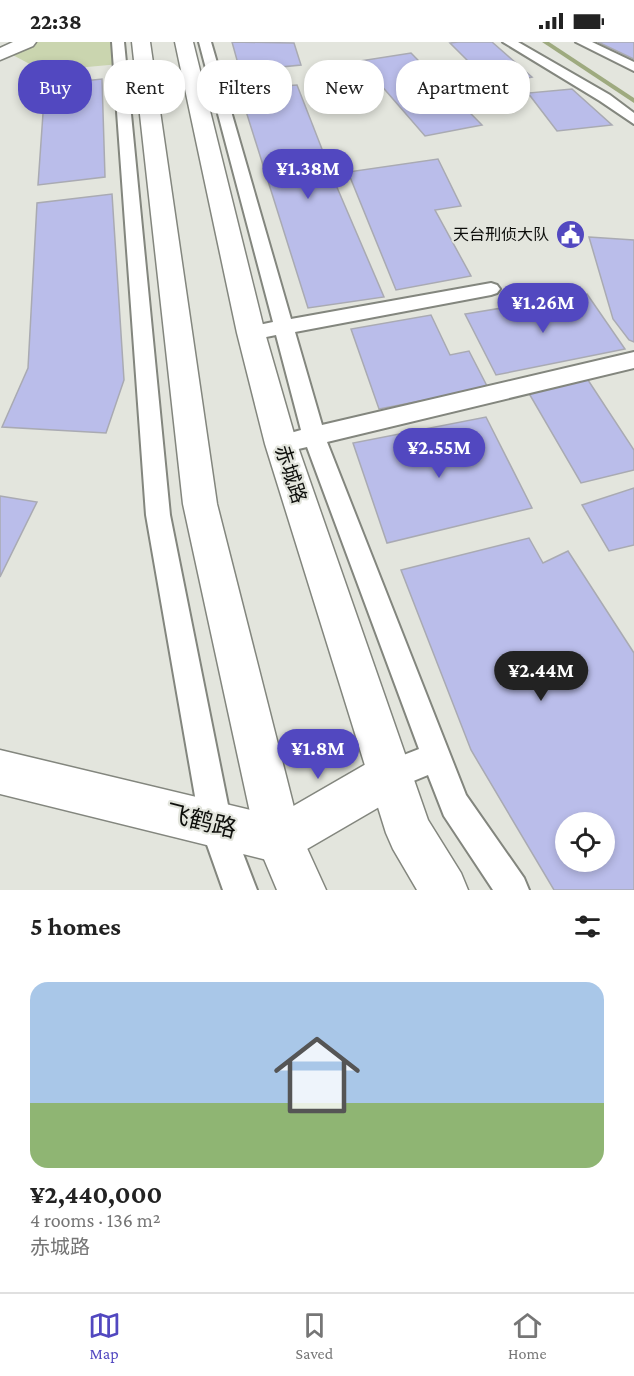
<!DOCTYPE html>
<meta charset="utf-8">
<style>
body{margin:0;font-family:"Crimson Pro","Noto Sans SC",serif;background:#f2f2f2;color:#222;height:100vh;display:flex;flex-direction:column;font-size:22px;white-space:nowrap}
*{box-sizing:border-box;margin:0}
p{font-size:20px;color:#767676}
.icon{flex:none;width:33px;height:33px;fill:none;stroke:currentColor;stroke-width:2;stroke-linecap:round;stroke-linejoin:round}
.map{position:relative;height:848px;overflow:hidden}
.side{display:flex;flex-direction:column;background:#fff;flex:1}
.side>*{flex:none}
.banner{position:absolute;left:18px;top:18px;width:598px;height:54px;display:flex;gap:12px}
.tools{position:absolute;left:555px;top:770px;display:grid;gap:12px}
.tools a{display:grid;place-items:center;width:60px;height:60px;border-radius:50%;background:#fff;box-shadow:0 3px 9px #0003;font-size:30px}
.price{position:absolute;translate:-50% -51px;padding:0 14px;border-radius:21px;background:#5248c0;color:#fff;font-size:20px;line-height:39px;filter:drop-shadow(0 2px 3px #0008)}
.price::after{content:'';position:absolute;left:50%;top:36px;width:18px;height:14px;margin-left:-9px;background:inherit;clip-path:polygon(0 0,100% 0,50% 100%)}
.price.active{background:#222;color:#fff}
ul{padding:0;list-style:none}
li{display:grid;align-content:center;gap:12px;height:318px;padding:0 30px}
li+li{border-top:2px solid #e0e0e0}
li span{display:grid;place-items:center;height:186px;border-radius:18px;color:#555}
li>.icon{margin-inline-start:auto}
span .icon{width:108px;height:108px;fill:#fffc;stroke-width:1}
li b{font-size:26px}
h2{display:flex;justify-content:space-between;align-items:center;height:72px;padding:0 30px;font-size:26px}
.tag{padding:0 21px;border-radius:24px;background:#fff;box-shadow:0 3px 9px #0003;font-size:21px;line-height:54px}
.tag.active{background:#5248c0;color:#fff}
.status{display:flex;justify-content:space-between;align-items:center;height:42px;padding:0 30px;background:#fff;direction:ltr}
.status svg{height:16px;fill:currentColor}
.tabs{display:flex;justify-content:space-around;align-items:center;height:84px;border-top:2px solid #e0e0e0;background:#fff;font-size:16px;color:#767676}
.tabs a{display:grid;justify-items:center;gap:3px}
.tabs .active{color:#5248c0}
.map>svg:first-child{display:block}
.green{fill:#cad5af}
.lines{fill:none;stroke-linecap:round;stroke-linejoin:round}
.stream{fill:#9eaa7f;fill-rule:evenodd}
.building{fill:#babdea;stroke:#a9aab2;stroke-width:1.5;fill-rule:evenodd}
.lane-casing{stroke:#83867e;stroke-width:4}
.street-casing{stroke:#83867e;stroke-width:3}
.secondary-casing{stroke:#83867e;stroke-width:3}
.primary-casing{stroke:#83867e;stroke-width:3}
.lane{fill:#fff;fill-rule:evenodd}
.street{fill:#fff;fill-rule:evenodd}
.secondary{fill:#fff;fill-rule:evenodd}
.primary{fill:#fff;fill-rule:evenodd}
.labels{text-anchor:middle;stroke-width:4.5;stroke-linejoin:round;paint-order:stroke}
.far-poi-label{font-size:16px;fill:#0e0f0c;stroke:#e3e5dd;text-anchor:end}
.street-label{font-size:20px;fill:#0e0f0c;stroke:#e3e5dd}
.near-street-label{font-size:24px;fill:#0e0f0c;stroke:#e3e5dd}
</style>
<div class="status"><b>22:38</b><svg viewBox="0 0 49 12"><path d="M0 12V9h3v3zM5 12V6h3v6zM10 12V3h3v9zM15 12V0h3v12zM26 1h20v11H26zM47 4h2v5h-2z"/></svg></div>
<div class="map">
<svg width="634" height="848" viewBox="0 0 634 848">
<rect width="100%" height="100%" fill="#e3e5dd"/>
<!-- green -->
<path class="green" d="M27,0H118L120,22L43,29L7,10Z"/>
<g class="lines">
<!-- stream -->
<path class="stream" d="M542,0H549L634,56V61Z"/>
</g>
<!-- building -->
<g class="building">
<path d="M232,0L294,1L301,23L240,29Z"/>
<path d="M458,0H492L532,35L493,44L450,1Z"/>
<path d="M598,0H634V17Z"/>
<path d="M411,11L482,83L425,94L360,19Z"/>
<path d="M102,37L105,135L38,143L45,43Z"/>
<path d="M297,43L336,143L384,255L308,266L239,47Z"/>
<path d="M572,47L612,83L557,89L528,51Z"/>
<path d="M438,117L461,164L435,168L471,234L396,248L348,130Z"/>
<path d="M112,152L124,338L106,391L2,385L28,326L37,161Z"/>
<path d="M589,195L634,198V300L629,298L613,277Z"/>
<path d="M587,252L625,307L496,333L465,272Z"/>
<path d="M431,273L450,313L469,309L488,346L379,367L351,287Z"/>
<path d="M586,335L634,408V428L581,441L527,348Z"/>
<path d="M486,375L532,466L387,501L353,401Z"/>
<path d="M634,446V503L609,509L582,463Z"/>
<path d="M0,454L37,460L0,535Z"/>
<path d="M529,496L543,521L568,509L634,611V848H554L471,708L401,528ZM566,780H604V819H566Z"/>
</g>
<g class="lines">
<defs>
<g id="lane">
<path d="M112,0H124L170,473L232,783L257,848H223L200,783L146,473Z"/>
<path d="M199,0H211L291,277L491,241L497,243L500,247L497,251L491,253L295,290L322,383L634,310V326L327,400L466,753L524,836L529,848H493L444,774L428,733L389,749L378,745L374,734L378,723L419,707L307,405L281,411L273,408L270,402L273,396L301,388L276,293L251,298L244,296L241,291L244,286L273,280Z"/>
<path d="M503,0H518L610,53L634,71V82L600,59Z"/>
<path d="M576,0H592L634,20V29Z"/>
</g>
<path id="street" d="M13,0H36L33,4L0,18V6Z"/>
<path id="secondary" d="M0,708L276,774L373,718L389,712L405,718L411,734L405,750L295,814L279,821L0,752Z"/>
<g id="primary">
<path d="M132,0H150L217,462L301,793L326,848H277L256,798L183,462Z"/>
<path d="M175,0H193L265,291L297,402L428,778L461,831L468,848H417L393,807L386,791L265,402L237,291Z"/>
</g>
</defs>
<!-- lane casing -->
<use href="#lane" class="lane-casing"/>
<!-- street casing -->
<use href="#street" class="street-casing"/>
<!-- secondary casing -->
<use href="#secondary" class="secondary-casing"/>
<!-- primary casing -->
<use href="#primary" class="primary-casing"/>
<!-- lane -->
<use href="#lane" class="lane"/>
<!-- street -->
<use href="#street" class="street"/>
<!-- secondary -->
<use href="#secondary" class="secondary"/>
<!-- primary -->
<use href="#primary" class="primary"/>
</g>
<!-- icons -->
<defs>
<symbol id="civic-disc" viewBox="-11 -11 22 22"><circle r="9.5" fill="#5248c0" stroke="#e3e5dd"/><path d="M-.6-6.5H3V-4.5H.6V-3L4-1V1h2V6H-6V1h2V-1L-.6-3ZM-1.2 2.5V6h2.4V2.5Z" fill="#fff"/></symbol>
</defs>
<g fill-rule="evenodd">
<use href="#civic-disc" x="554" y="176" width="33" height="33"/>
</g>
<g class="labels">
<!-- far-poi labels -->
<g class="far-poi-label">
<text x="549" y="198">天台刑侦大队</text>
</g>
<!-- street labels -->
<g class="street-label">
<text transform="translate(291 432) rotate(72)" y="7">赤城路</text>
</g>
<!-- near-street labels -->
<g class="near-street-label">
<text transform="translate(201 779) rotate(14)" y="8">飞鹤路</text>
</g>
</g>
</svg>
<div class="tools">
<a><svg class="icon" aria-label="locate" viewBox="0 0 24 24"><circle cx="12" cy="12" r="6"/><path d="M12 2v4M12 18v4M2 12h4M18 12h4"/></svg></a>
</div>
<b class="price" style="left:308px;top:158px">¥1.38M</b>
<b class="price" style="left:543px;top:292px">¥1.26M</b>
<b class="price" style="left:439px;top:437px">¥2.55M</b>
<b class="price active" style="left:541px;top:660px">¥2.44M</b>
<b class="price" style="left:318px;top:738px">¥1.8M</b>
<div class="banner">
<a class="tag active">Buy</a>
<a class="tag">Rent</a>
<a class="tag">Filters</a>
<a class="tag">New</a>
<a class="tag">Apartment</a>
</div>
</div>
<section class="side">
<h2>5 homes<svg class="icon" aria-label="filters" viewBox="0 0 24 24"><path d="M4 7h16M4 17h16"/><circle cx="9" cy="7" r="2"/><circle cx="15" cy="17" r="2"/></svg></h2>
<ul>
<li><span style="background:linear-gradient(#a9c7e8 65%,#8fb573 0)"><svg class="icon" aria-label="home" viewBox="0 0 24 24"><path d="M3 11l9-7 9 7M6 9v11h12V9"/></svg></span><div><b>¥2,440,000</b><p>4 rooms · 136 m²</p><p>赤城路</p></div></li>
</ul>
</section>
<nav class="tabs">
<a class="active"><svg class="icon" aria-label="map" viewBox="0 0 24 24"><path d="M3 6l6-2 6 2 6-2v14l-6 2-6-2-6 2zM9 4v14M15 6v14"/></svg>Map</a>
<a><svg class="icon" aria-label="saved" viewBox="0 0 24 24"><path d="M7 4h10v16l-5-4-5 4z"/></svg>Saved</a>
<a><svg class="icon" aria-label="home" viewBox="0 0 24 24"><path d="M3 11l9-7 9 7M6 9v11h12V9"/></svg>Home</a>
</nav>
